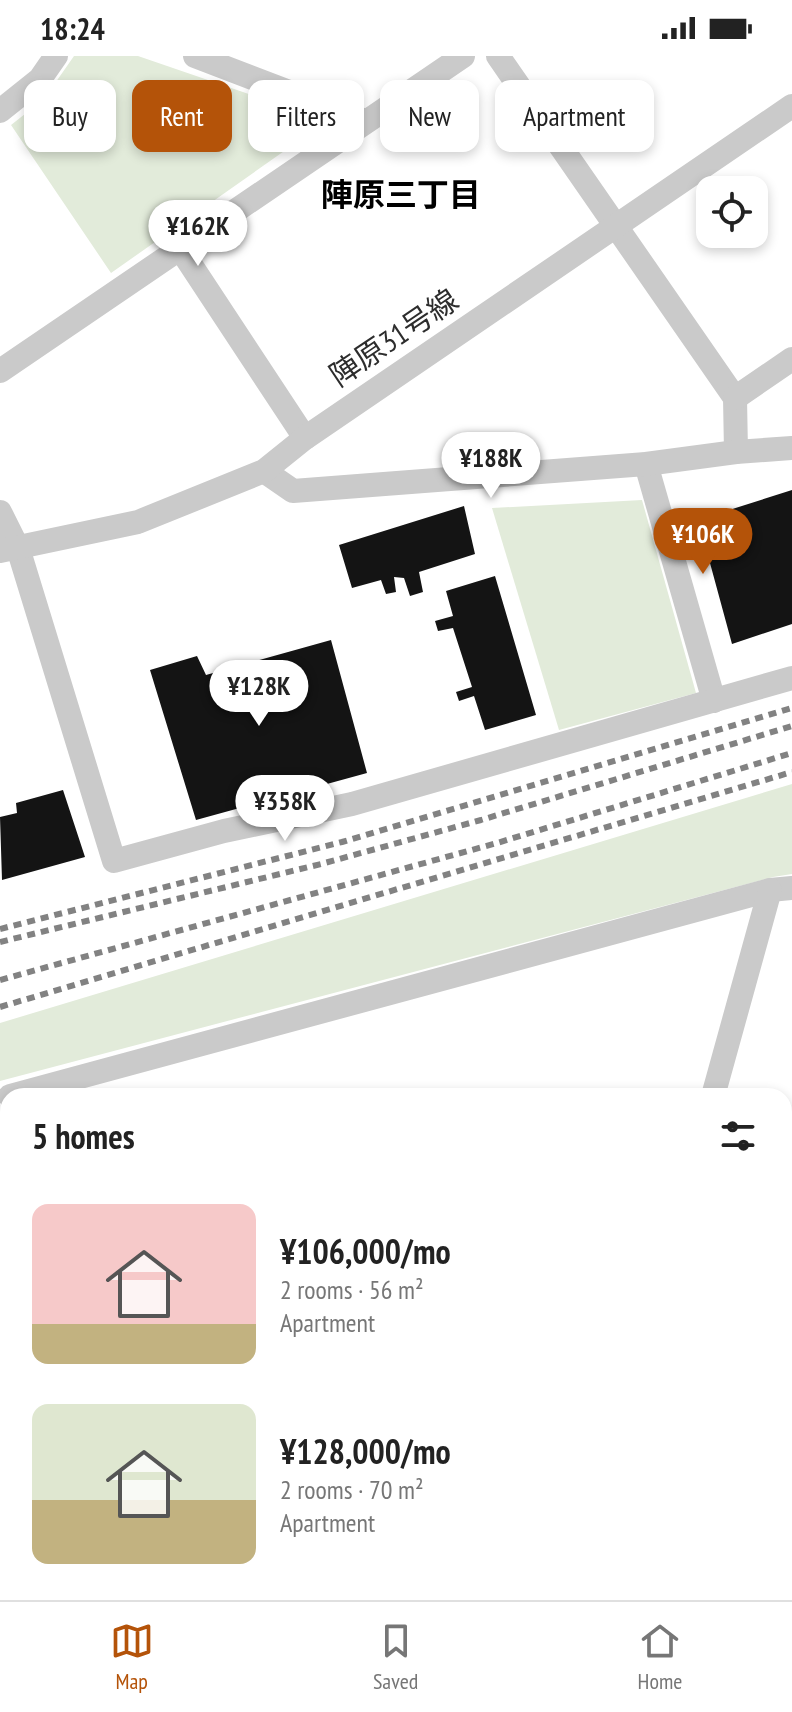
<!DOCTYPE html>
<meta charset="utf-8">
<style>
body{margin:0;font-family:"PT Sans Narrow","Noto Sans JP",sans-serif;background:#f2f2f2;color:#222;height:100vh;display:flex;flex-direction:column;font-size:30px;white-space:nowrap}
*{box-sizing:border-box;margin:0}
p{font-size:26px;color:#767676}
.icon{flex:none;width:44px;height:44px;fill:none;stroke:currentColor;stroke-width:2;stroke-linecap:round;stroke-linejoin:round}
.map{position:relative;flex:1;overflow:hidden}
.details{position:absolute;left:0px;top:1032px;width:792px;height:512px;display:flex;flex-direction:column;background:#fff;border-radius:24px 24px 0 0;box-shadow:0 4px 12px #0003}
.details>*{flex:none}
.banner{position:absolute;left:24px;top:24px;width:744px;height:72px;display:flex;gap:16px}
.controls{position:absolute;left:696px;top:120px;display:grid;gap:16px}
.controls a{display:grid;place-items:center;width:72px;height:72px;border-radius:16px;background:#fff;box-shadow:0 4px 12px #0003;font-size:40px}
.price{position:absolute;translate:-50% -68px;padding:0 18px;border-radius:28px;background:#fff;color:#222;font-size:26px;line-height:52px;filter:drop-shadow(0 2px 4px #0008)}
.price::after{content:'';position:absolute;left:50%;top:48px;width:24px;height:18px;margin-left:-12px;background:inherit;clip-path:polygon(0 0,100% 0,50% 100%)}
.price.current{background:#b45309;color:#fff}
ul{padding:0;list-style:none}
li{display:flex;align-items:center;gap:24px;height:200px;padding:0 32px}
li span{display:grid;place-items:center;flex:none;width:224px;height:160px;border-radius:16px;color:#555}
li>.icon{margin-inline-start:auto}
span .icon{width:96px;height:96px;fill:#fffc;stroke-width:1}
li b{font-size:34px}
h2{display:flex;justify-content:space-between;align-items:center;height:96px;padding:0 32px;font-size:34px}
.chip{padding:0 28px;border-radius:16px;background:#fff;box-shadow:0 4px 12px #0003;font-size:28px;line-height:72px}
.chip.current{background:#b45309;color:#fff}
.status{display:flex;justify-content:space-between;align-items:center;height:56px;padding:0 40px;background:#fff;direction:ltr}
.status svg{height:22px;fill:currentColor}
.tabs{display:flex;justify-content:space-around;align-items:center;height:112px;border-top:2px solid #e0e0e0;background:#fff;font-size:22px;color:#767676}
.tabs a{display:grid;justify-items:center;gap:4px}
.tabs .current{color:#b45309}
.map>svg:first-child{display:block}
.green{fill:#e2ebda}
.building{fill:#141414}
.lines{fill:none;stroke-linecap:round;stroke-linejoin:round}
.minor{stroke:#cacaca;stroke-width:24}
.rail{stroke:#828282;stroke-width:6;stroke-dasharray:8 6;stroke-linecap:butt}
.labels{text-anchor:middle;stroke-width:8;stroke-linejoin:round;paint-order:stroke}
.street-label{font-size:30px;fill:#2d2d2d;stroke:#fff}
.neighbourhood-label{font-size:32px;font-weight:bold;fill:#000;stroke:#fff}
</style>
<div class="status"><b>18:24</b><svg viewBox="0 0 49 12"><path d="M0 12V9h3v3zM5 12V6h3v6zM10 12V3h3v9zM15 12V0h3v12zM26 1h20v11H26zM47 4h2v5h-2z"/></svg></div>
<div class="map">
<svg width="792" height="1544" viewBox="0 0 792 1544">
<rect width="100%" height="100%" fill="#fff"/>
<!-- green -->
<g class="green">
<path d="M74,0H138L327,65L111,217L11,69L44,43Z"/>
<path d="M642,444L696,637L559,674L492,452Z"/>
<path d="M792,728V818L773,821L0,1025V967Z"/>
<path d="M0,1368L8,1370V1446L0,1444Z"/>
<path d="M375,1536H680L712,1544H408Z"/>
</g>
<!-- building -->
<g class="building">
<path d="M792,434V568L732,588L707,496L687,501L679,470Z"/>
<path d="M464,450L475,498L419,516L423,536L410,540L404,522L394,521L396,536L386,538L381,524L352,532L339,489Z"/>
<path d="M495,520L536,659L485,674L474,640L459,645L456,636L472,631L453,572L438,575L435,565L453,560L446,535Z"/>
<path d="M331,584L367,717L196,764L150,614L197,600L206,619Z"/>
<path d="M63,734L85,801L2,824L0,761L17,757L16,747Z"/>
</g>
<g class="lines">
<!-- minor -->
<g class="minor">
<path d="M195,0L365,65"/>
<path d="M498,0L735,342L736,396"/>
<path d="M0,55L40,23L56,0"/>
<path d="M181,194L305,382"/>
<path d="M0,315L463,0"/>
<path d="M735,342L792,303"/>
<path d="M646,408L714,645"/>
<path d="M264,415L293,435L646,408L736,396L792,392"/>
<path d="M0,456L18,492L114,805L224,775L352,748L792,622"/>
<path d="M0,495L138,466L264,415L305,382L792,50"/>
<path d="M10,1040L770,834L792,832"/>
<path d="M713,1040L770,834"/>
<path d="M0,1354L8,1356"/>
<path d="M0,1454L8,1456"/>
<path d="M0,1519L8,1521"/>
<path d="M42,1536L54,1544"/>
<path d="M332,1536L365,1544"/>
<path d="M737,1536L769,1544"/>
<path d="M574,1544L577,1536"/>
</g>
<!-- rail -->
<g class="rail">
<path d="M0,873L342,786L792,652"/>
<path d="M0,886L321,808L481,764L792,670"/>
<path d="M0,924L497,787L792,697"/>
<path d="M0,951L792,716"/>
</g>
</g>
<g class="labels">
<!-- street labels -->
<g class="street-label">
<text transform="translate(394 282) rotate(-34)" y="10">陣原31号線</text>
</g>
<!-- neighbourhood labels -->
<g class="neighbourhood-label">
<text x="401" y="150">陣原三丁目</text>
</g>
</g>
</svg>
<div class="controls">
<a><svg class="icon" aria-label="locate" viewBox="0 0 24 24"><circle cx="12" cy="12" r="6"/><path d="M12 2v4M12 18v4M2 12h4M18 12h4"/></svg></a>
</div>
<b class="price" style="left:198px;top:212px">¥162K</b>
<b class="price" style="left:491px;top:444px">¥188K</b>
<b class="price current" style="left:703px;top:520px">¥106K</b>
<b class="price" style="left:259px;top:672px">¥128K</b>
<b class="price" style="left:285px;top:787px">¥358K</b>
<div class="banner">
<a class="chip">Buy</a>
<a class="chip current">Rent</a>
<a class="chip">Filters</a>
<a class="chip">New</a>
<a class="chip">Apartment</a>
</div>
<section class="details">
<h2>5 homes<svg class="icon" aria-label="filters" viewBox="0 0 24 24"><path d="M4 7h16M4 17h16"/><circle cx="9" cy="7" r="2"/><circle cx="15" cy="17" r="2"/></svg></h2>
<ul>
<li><span style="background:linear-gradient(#f6c9c9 75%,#c2b280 0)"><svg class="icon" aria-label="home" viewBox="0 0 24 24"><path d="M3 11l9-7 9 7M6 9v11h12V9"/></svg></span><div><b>¥106,000/mo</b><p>2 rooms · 56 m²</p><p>Apartment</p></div></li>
<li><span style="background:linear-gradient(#dfe7d0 60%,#c2b280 0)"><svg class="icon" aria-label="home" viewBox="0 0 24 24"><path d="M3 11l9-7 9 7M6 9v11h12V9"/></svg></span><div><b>¥128,000/mo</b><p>2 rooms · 70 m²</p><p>Apartment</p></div></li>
</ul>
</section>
</div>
<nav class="tabs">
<a class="current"><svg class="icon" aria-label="map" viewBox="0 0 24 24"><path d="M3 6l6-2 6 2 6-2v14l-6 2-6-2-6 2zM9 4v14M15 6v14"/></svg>Map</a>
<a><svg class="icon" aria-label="saved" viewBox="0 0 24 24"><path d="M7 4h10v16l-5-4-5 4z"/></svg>Saved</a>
<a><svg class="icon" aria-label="home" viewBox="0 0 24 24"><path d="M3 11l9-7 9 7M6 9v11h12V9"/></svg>Home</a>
</nav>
